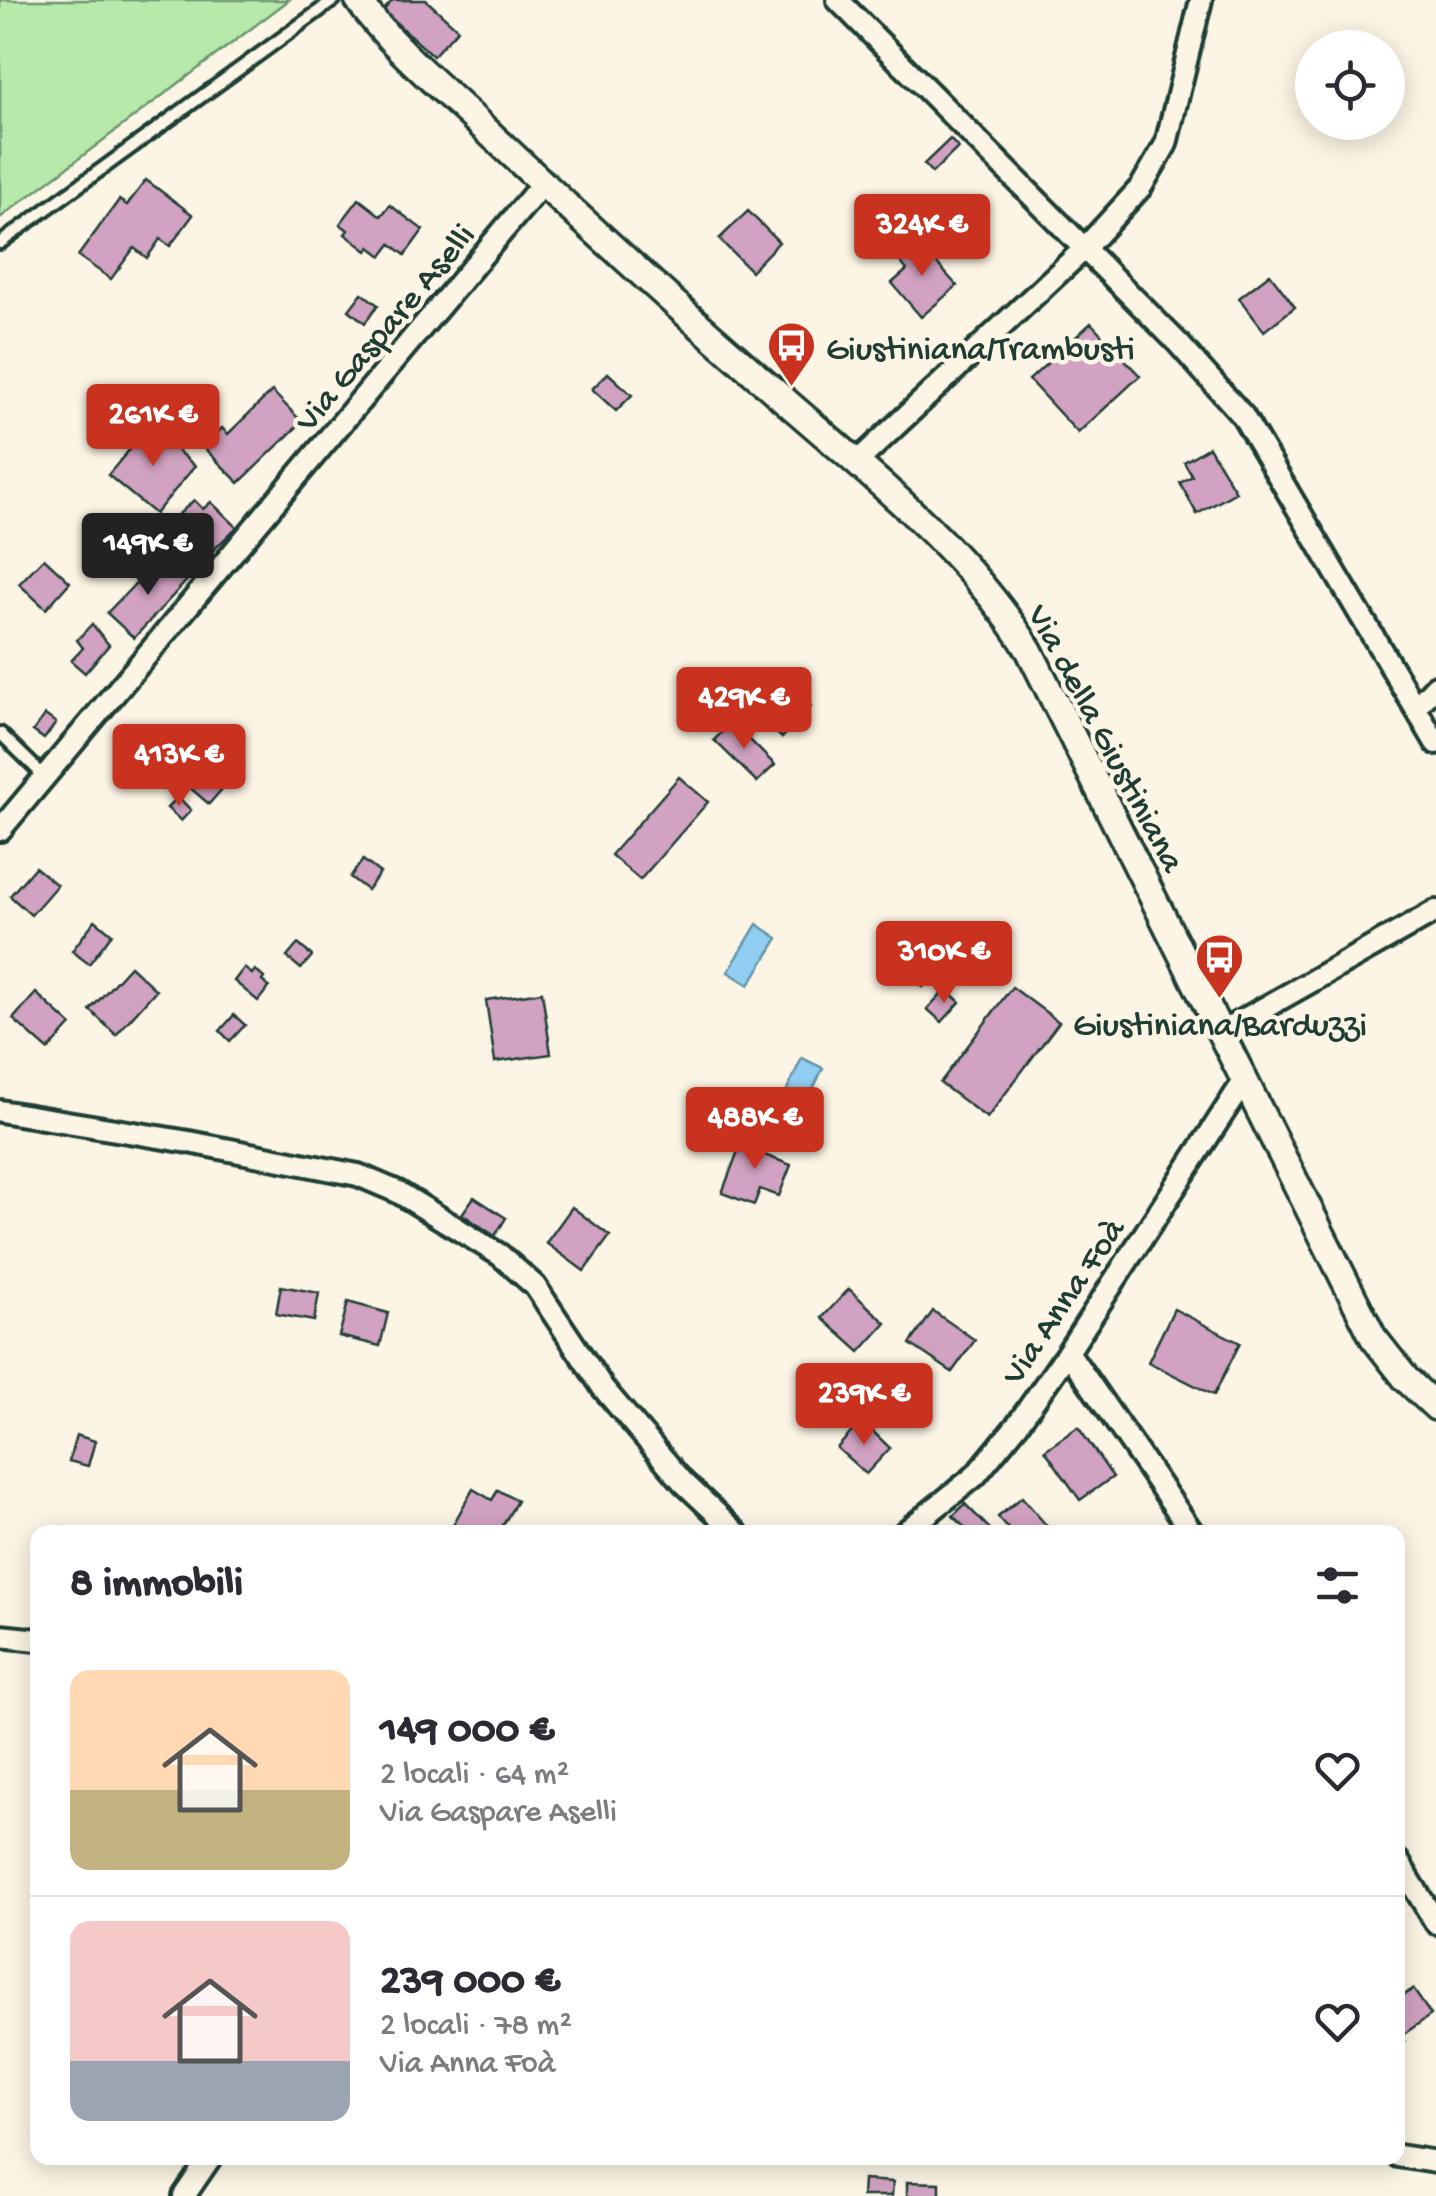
<!DOCTYPE html>
<html lang="it">
<meta charset="utf-8">
<style>
body{margin:0;font-family:"Gochi Hand",sans-serif;background:#f2f2f3;color:#2b2b33;height:100vh;display:flex;flex-direction:column;font-size:38px;white-space:nowrap}
*{box-sizing:border-box;margin:0}
p{font-size:32px;color:#7c7c81}
.icon{flex:none;width:55px;height:55px;fill:none;stroke:currentColor;stroke-width:2;stroke-linecap:round;stroke-linejoin:round}
.map{position:relative;flex:1;overflow:hidden}
.side{position:absolute;left:30px;top:1525px;width:1375px;height:640px;display:flex;flex-direction:column;background:#fff;border-radius:20px;box-shadow:0 5px 25px #0003}
.side>*{flex:none}
.tools{position:absolute;left:1295px;top:30px;display:grid;gap:20px}
.tools a{display:grid;place-items:center;width:110px;height:110px;border-radius:50%;background:#fff;box-shadow:0 5px 25px #0003;font-size:50px}
.price{position:absolute;translate:-50% -85px;padding:0 22px;border-radius:10px;background:#c8321e;color:#fff;font-size:32px;line-height:65px;filter:drop-shadow(0 2px 5px #0008)}
.price::after{content:'';position:absolute;left:50%;top:60px;width:30px;height:22px;margin-left:-15px;background:inherit;clip-path:polygon(0 0,100% 0,50% 100%)}
.price.current{background:#222;color:#fff}
ul{padding:0;list-style:none}
li{display:flex;align-items:center;gap:30px;height:250px;padding:0 40px}
li+li{border-top:2px solid #e1e1e2}
li span{display:grid;place-items:center;flex:none;width:280px;height:200px;border-radius:20px;color:#555}
li>.icon{margin-inline-start:auto}
span .icon{width:120px;height:120px;fill:#fffc;stroke-width:1}
li b{font-size:42px}
h2{display:flex;justify-content:space-between;align-items:center;height:120px;padding:0 40px;font-size:42px}
.map>svg:first-child{display:block}
.green{fill:#b7eaaa;stroke:#6b946f;stroke-width:2.5}
.water{fill:#91cef1;stroke:#6394a5;stroke-width:2.5}
.building{fill:#d1a2c1;stroke:#1f3d34;stroke-width:2.5}
.lines{fill:none;stroke-linecap:round;stroke-linejoin:round}
.service-casing{stroke:#1f3d34;stroke-width:18}
.minor-casing{stroke:#1f3d34;stroke-width:28}
.tertiary-casing{stroke:#1f3d34;stroke-width:32}
.service{stroke:#fcf5e5;stroke-width:10}
.minor{stroke:#fcf5e5;stroke-width:20}
.tertiary{stroke:#fcf5e5;stroke-width:25}
.labels{text-anchor:middle;stroke-width:9;stroke-linejoin:round;paint-order:stroke}
.street-label{font-size:35px;fill:#1f3d34;stroke:#fcf5e5}
.poi-label{font-size:35px;fill:#1f3d34;stroke:#fcf5e5;text-anchor:start}
</style>
<div class="map">
<svg width="1436" height="2196" viewBox="0 0 1436 2196">
<rect width="100%" height="100%" fill="#fcf5e5"/>
<filter id="ink" filterUnits="userSpaceOnUse"><feTurbulence type="fractalNoise" baseFrequency=".01" numOctaves="2"/><feDisplacementMap in="SourceGraphic" scale="20" xChannelSelector="R" yChannelSelector="G"/><feConvolveMatrix kernelMatrix="1 2 1 2 8 2 1 2 1" color-interpolation-filters="sRGB"/></filter>
<g filter="url(#ink)">
<!-- green -->
<path class="green" d="M0,0H289L0,218Z"/>
<!-- water -->
<g class="water">
<path d="M757,924L778,938L749,985L728,972Z"/>
<path d="M802,1058L823,1068L804,1108L783,1098Z"/>
</g>
<!-- building -->
<g class="building">
<path d="M393,0H426L458,29L433,56L383,11Z"/>
<path d="M950,139L958,148L932,173L924,164Z"/>
<path d="M146,180L193,215L170,246L160,239L147,258L134,248L111,279L78,256L119,200L127,205Z"/>
<path d="M359,199L381,216L390,205L423,230L405,255L391,244L382,256L370,247L367,251L345,234L348,230L340,224Z"/>
<path d="M748,211L779,242L751,271L719,239Z"/>
<path d="M887,225L906,246L896,255L877,233Z"/>
<path d="M917,241L957,286L921,317L892,283L907,270L895,256Z"/>
<path d="M1270,274L1295,307L1264,331L1239,298Z"/>
<path d="M362,293L378,305L365,323L349,310Z"/>
<path d="M1091,323L1140,376L1078,433L1029,380Z"/>
<path d="M608,373L632,395L616,411L592,389Z"/>
<path d="M272,391L302,422L239,483L203,447L222,428L228,434Z"/>
<path d="M174,422L186,432L173,447L195,466L155,514L108,475L140,437L152,448Z"/>
<path d="M1209,447L1236,492L1197,514L1180,483L1192,476L1184,462Z"/>
<path d="M194,500L203,509L211,502L237,527L200,563L165,527Z"/>
<path d="M44,558L70,582L46,609L19,584Z"/>
<path d="M167,558L189,578L134,638L107,613L136,583L140,587Z"/>
<path d="M92,624L109,645L85,673L71,661L83,648L77,640Z"/>
<path d="M790,688L811,706L782,738L761,719Z"/>
<path d="M45,715L56,723L44,739L33,731Z"/>
<path d="M732,722L775,765L757,782L714,740Z"/>
<path d="M216,742L243,765L209,804L182,781Z"/>
<path d="M679,777L708,802L640,880L611,855Z"/>
<path d="M178,797L191,810L181,821L167,808Z"/>
<path d="M363,860L380,873L367,890L350,877Z"/>
<path d="M35,867L57,885L31,915L10,896Z"/>
<path d="M95,920L112,934L89,964L72,951Z"/>
<path d="M904,932L943,959L923,987L885,959Z"/>
<path d="M298,944L312,956L301,969L287,957Z"/>
<path d="M130,966L156,990L116,1035L90,1010Z"/>
<path d="M244,968L252,974L255,970L264,978L262,981L269,987L258,1001L234,981Z"/>
<path d="M1012,987L1059,1022L987,1118L940,1083Z"/>
<path d="M946,989L960,1002L942,1022L927,1009Z"/>
<path d="M542,992L551,1054L495,1062L486,1000Z"/>
<path d="M36,993L71,1025L48,1050L13,1019Z"/>
<path d="M234,1015L245,1025L230,1041L220,1031Z"/>
<path d="M746,1130L765,1137L759,1153L791,1165L779,1196L760,1189L754,1205L722,1193Z"/>
<path d="M474,1197L506,1218L495,1236L462,1214Z"/>
<path d="M572,1207L610,1236L584,1271L546,1243Z"/>
<path d="M281,1286L319,1293L314,1321L276,1314Z"/>
<path d="M849,1289L886,1323L860,1352L822,1318Z"/>
<path d="M348,1302L388,1313L380,1346L339,1336Z"/>
<path d="M1174,1309L1240,1343L1214,1395L1148,1362Z"/>
<path d="M933,1311L975,1340L952,1372L910,1344Z"/>
<path d="M862,1421L890,1448L866,1474L837,1448Z"/>
<path d="M1078,1427L1113,1477L1080,1500L1045,1450Z"/>
<path d="M76,1435L95,1441L88,1466L69,1461Z"/>
<path d="M473,1489L492,1500L498,1490L517,1501L499,1532H449Z"/>
<path d="M1022,1497L1052,1532H1011L998,1517Z"/>
<path d="M965,1504L991,1530L988,1532H969L953,1516Z"/>
<path d="M1413,1989L1431,2015L1401,2036L1404,2041L1398,2045V1999Z"/>
<path d="M863,2180L893,2182L892,2196H862Z"/>
<path d="M907,2182L940,2183V2196H907Z"/>
</g>
<g class="lines">
<defs>
<g id="service">
<path d="M0,243L334,0"/>
<path d="M0,733L46,778"/>
</g>
<g id="minor">
<path d="M838,0L1178,343L1243,416L1436,743"/>
<path d="M856,463L1084,249L1141,187L1166,144L1201,0"/>
<path d="M1417,706L1436,686"/>
<path d="M0,830L543,183"/>
<path d="M1220,1033L1436,911"/>
<path d="M0,1111L189,1142L358,1175L398,1192L500,1255L535,1286L603,1388L683,1482L736,1532"/>
<path d="M1068,1352L1192,1532"/>
<path d="M905,1532L975,1476L1017,1425L1068,1352L1244,1081"/>
<path d="M0,1636L38,1640"/>
<path d="M1398,1861L1436,1923"/>
<path d="M1398,2156L1436,2162"/>
<path d="M184,2196L210,2158"/>
</g>
<path id="tertiary" d="M358,0C393,49 442,88 486,130C580,219 676,306 774,391C865,471 964,546 1029,650L1373,1337L1406,1379L1436,1407"/>
</defs>
<!-- service casing -->
<use href="#service" class="service-casing"/>
<!-- minor casing -->
<use href="#minor" class="minor-casing"/>
<!-- tertiary casing -->
<use href="#tertiary" class="tertiary-casing"/>
<!-- service -->
<use href="#service" class="service"/>
<!-- minor -->
<use href="#minor" class="minor"/>
<!-- tertiary -->
<use href="#tertiary" class="tertiary"/>
</g>
</g>
<!-- icons -->
<defs>
<symbol id="bus-pin" viewBox="-11 -11 22 30"><path d="M0 17L-7.5 6A9.5 9.5 0 1 1 7.5 6Z" fill="#c8321e" stroke="#fcf5e5"/><path d="M-5-6H5V4H4V6H2V4H-2V6H-4V4H-5ZM-3.5-4V0h7V-4ZM-3.5 1.2v1.5H-2V1.2ZM2 1.2v1.5H3.5V1.2Z" fill="#fff"/></symbol>
</defs>
<g fill-rule="evenodd">
<use href="#bus-pin" x="764" y="318" width="55" height="75"/>
<use href="#bus-pin" x="1192" y="930" width="55" height="75"/>
</g>
<g class="labels">
<!-- street labels -->
<g class="street-label">
<text transform="translate(383 326) rotate(-50)" y="12">Via Gaspare Aselli</text>
<text transform="translate(1108 737) rotate(62)" y="12">Via della Giustiniana</text>
<text transform="translate(1061 1300) rotate(-56)" y="12">Via Anna Foà</text>
</g>
<!-- poi labels -->
<g class="poi-label">
<text x="826" y="358">Giustiniana/Trambusti</text>
<text x="1220" y="1034" text-anchor="middle">Giustiniana/Barduzzi</text>
</g>
</g>
</svg>
<div class="tools">
<a><svg class="icon" aria-label="locate" viewBox="0 0 24 24"><circle cx="12" cy="12" r="6"/><path d="M12 2v4M12 18v4M2 12h4M18 12h4"/></svg></a>
</div>
<b class="price" style="left:922px;top:279px">324K €</b>
<b class="price" style="left:153px;top:469px">261K €</b>
<b class="price current" style="left:148px;top:598px">149K €</b>
<b class="price" style="left:744px;top:752px">429K €</b>
<b class="price" style="left:179px;top:809px">413K €</b>
<b class="price" style="left:944px;top:1006px">310K €</b>
<b class="price" style="left:755px;top:1172px">488K €</b>
<b class="price" style="left:864px;top:1448px">239K €</b>
<section class="side">
<h2>8 immobili<svg class="icon" aria-label="filters" viewBox="0 0 24 24"><path d="M4 7h16M4 17h16"/><circle cx="9" cy="7" r="2"/><circle cx="15" cy="17" r="2"/></svg></h2>
<ul>
<li><span style="background:linear-gradient(#ffd9b3 60%,#c2b280 0)"><svg class="icon" aria-label="home" viewBox="0 0 24 24"><path d="M3 11l9-7 9 7M6 9v11h12V9"/></svg></span><div><b>149 000 €</b><p>2 locali · 64 m²</p><p>Via Gaspare Aselli</p></div><svg class="icon" aria-label="heart" viewBox="0 0 24 24"><path d="M12 20l-8-8c-3-5 5-10 8-4 3-6 11-1 8 4z"/></svg></li>
<li><span style="background:linear-gradient(#f6c9c9 70%,#9aa5b1 0)"><svg class="icon" aria-label="home" viewBox="0 0 24 24"><path d="M3 11l9-7 9 7M6 9v11h12V9"/></svg></span><div><b>239 000 €</b><p>2 locali · 78 m²</p><p>Via Anna Foà</p></div><svg class="icon" aria-label="heart" viewBox="0 0 24 24"><path d="M12 20l-8-8c-3-5 5-10 8-4 3-6 11-1 8 4z"/></svg></li>
</ul>
</section>
</div>
